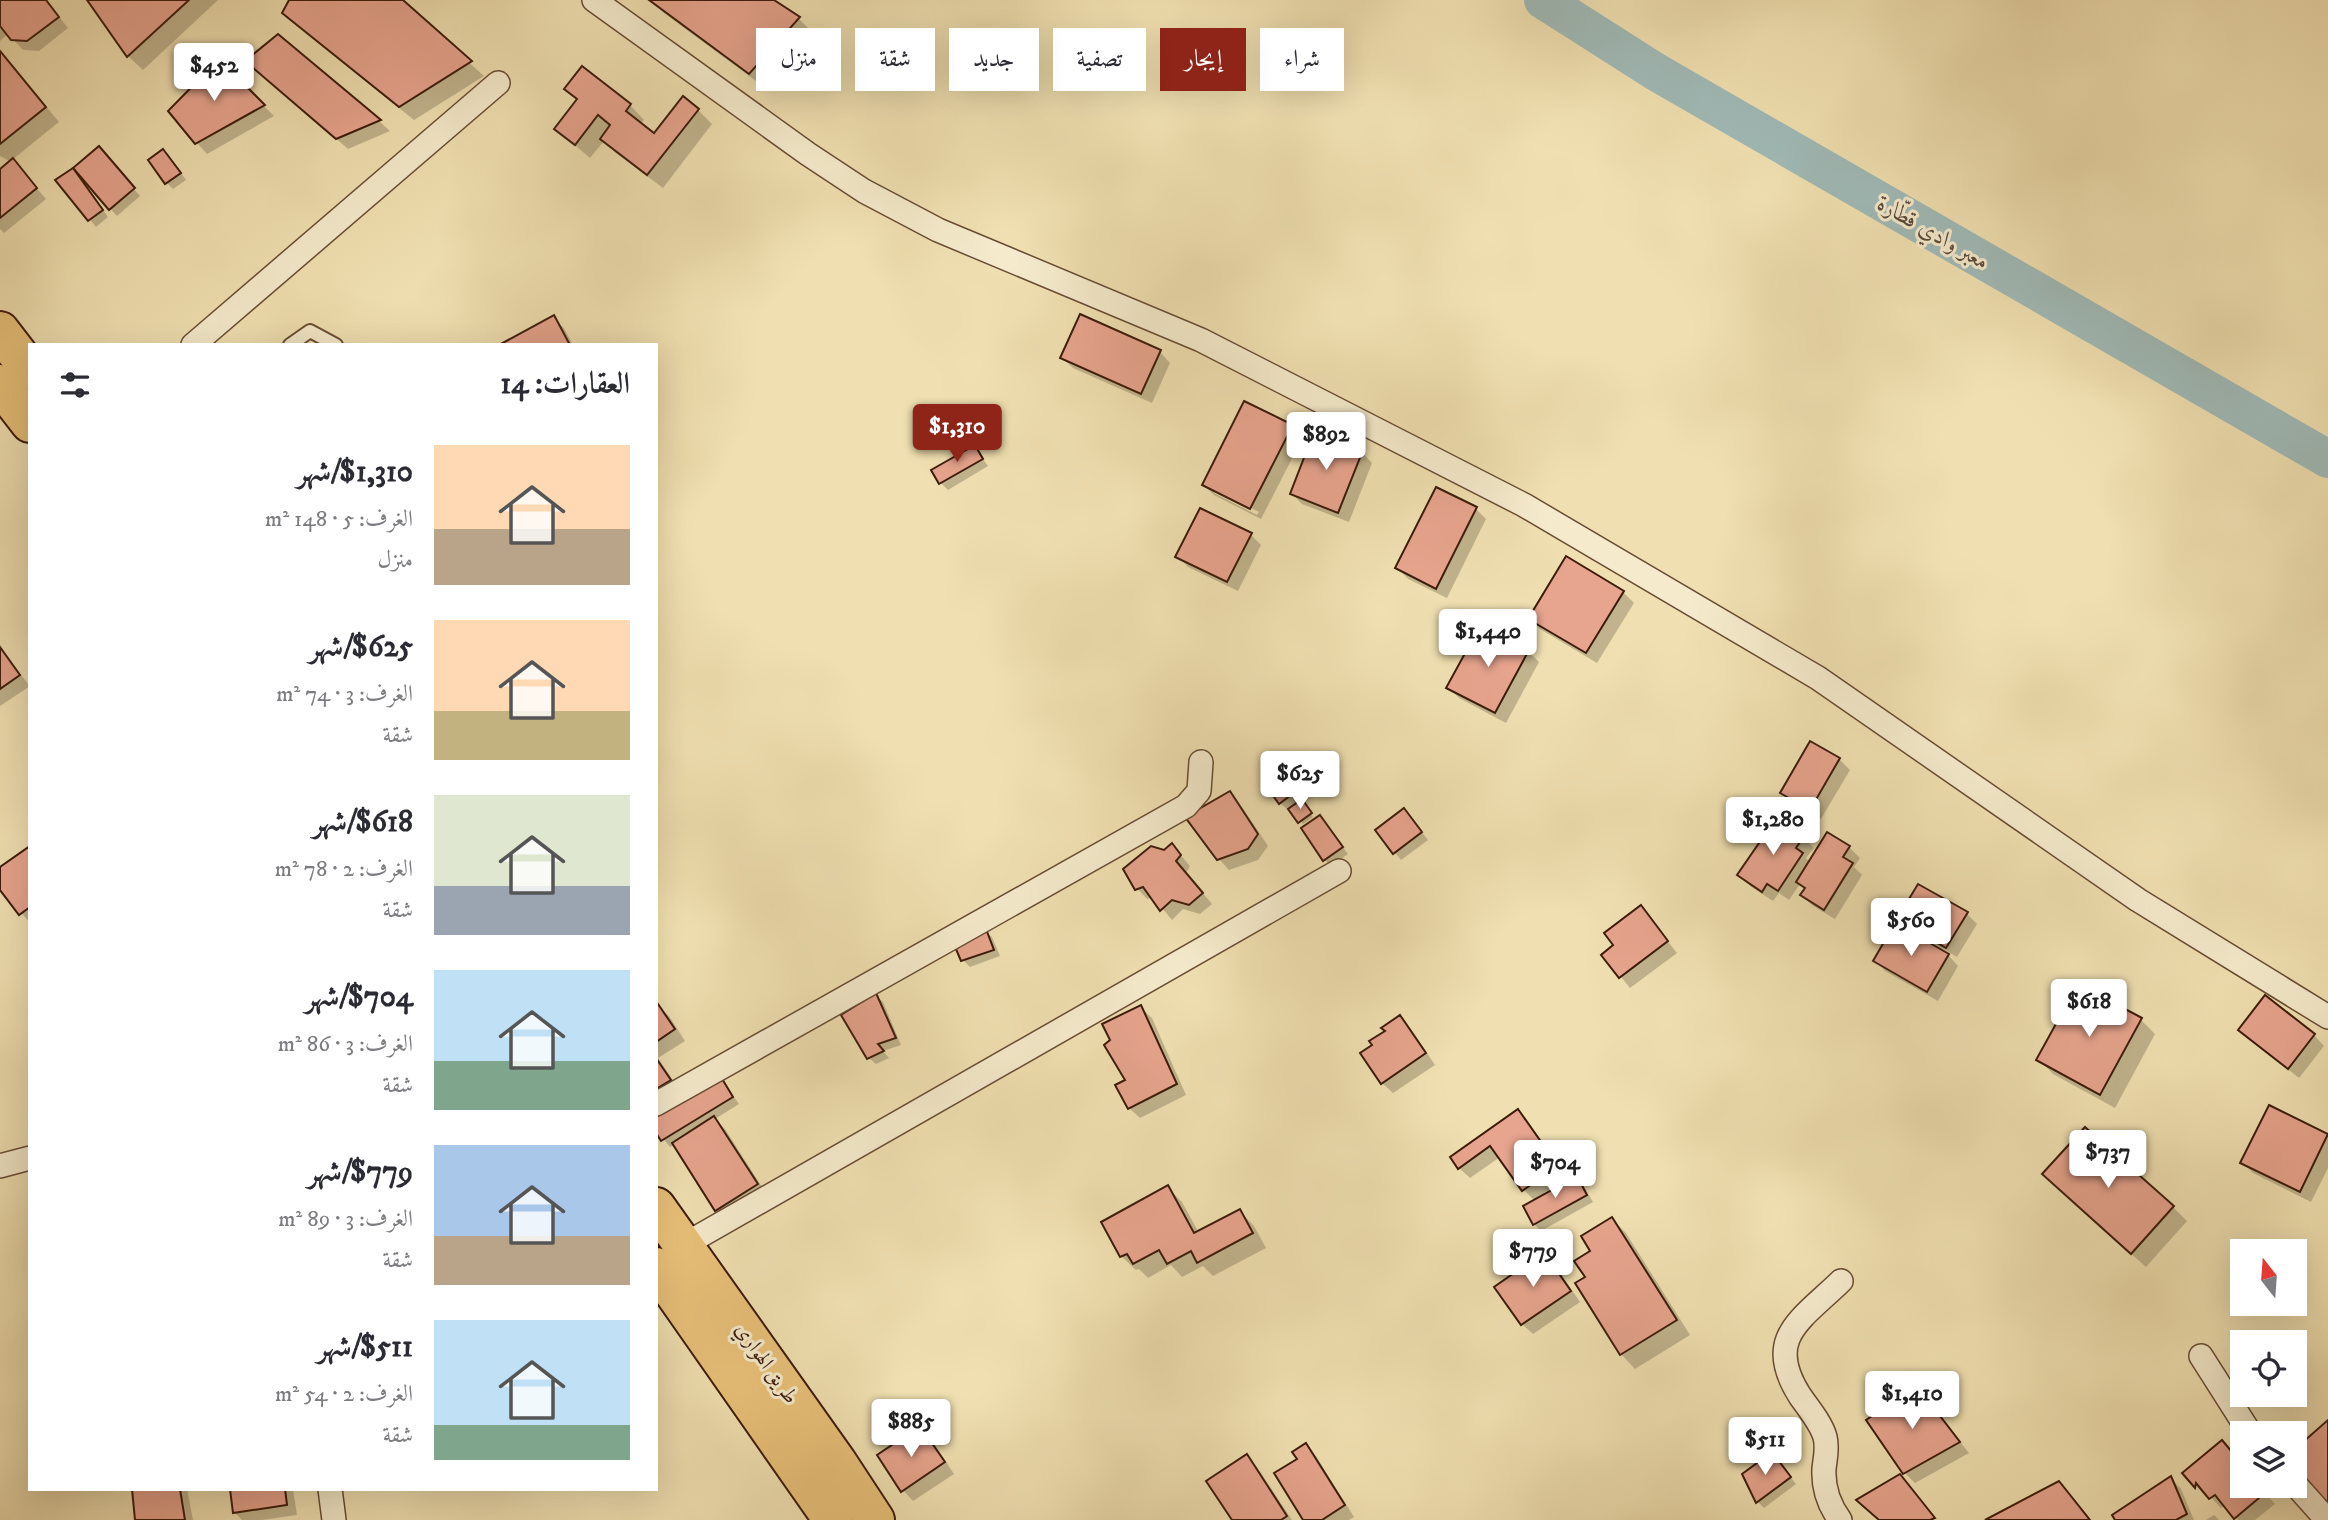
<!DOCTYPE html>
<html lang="ar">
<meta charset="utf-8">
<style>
body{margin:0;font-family:"IM FELL DW Pica",Amiri,serif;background:#f7f7f7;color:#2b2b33;direction:rtl;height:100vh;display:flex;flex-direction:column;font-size:26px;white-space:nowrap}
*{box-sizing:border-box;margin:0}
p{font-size:23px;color:#7c7c81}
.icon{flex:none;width:38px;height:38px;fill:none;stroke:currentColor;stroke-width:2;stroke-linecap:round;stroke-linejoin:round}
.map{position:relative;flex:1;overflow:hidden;direction:ltr}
.side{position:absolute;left:28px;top:343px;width:630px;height:1148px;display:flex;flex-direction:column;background:#fff;border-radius:0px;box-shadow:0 7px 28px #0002;direction:rtl}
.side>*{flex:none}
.banner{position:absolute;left:679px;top:28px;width:665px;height:63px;direction:rtl;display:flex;gap:14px}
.needle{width:46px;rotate:343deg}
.fabs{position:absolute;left:2230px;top:1239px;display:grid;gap:14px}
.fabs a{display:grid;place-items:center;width:77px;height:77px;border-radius:0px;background:#fff;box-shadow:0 7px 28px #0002;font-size:35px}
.price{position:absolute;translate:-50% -60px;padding:0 16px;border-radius:7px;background:#fff;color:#222;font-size:23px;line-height:46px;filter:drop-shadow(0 2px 4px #0008)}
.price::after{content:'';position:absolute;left:50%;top:42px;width:21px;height:16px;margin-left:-10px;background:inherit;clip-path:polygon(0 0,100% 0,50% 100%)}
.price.active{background:#8f2418;color:#fff}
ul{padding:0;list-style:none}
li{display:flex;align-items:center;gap:21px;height:175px;padding:0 28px}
li span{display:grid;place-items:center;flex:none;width:196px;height:140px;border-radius:0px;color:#555}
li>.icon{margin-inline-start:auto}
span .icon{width:84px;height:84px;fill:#fffc;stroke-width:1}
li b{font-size:30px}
h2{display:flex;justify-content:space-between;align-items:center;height:84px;padding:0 28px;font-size:30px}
.tag{padding:0 24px;border-radius:0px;background:#fff;box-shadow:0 7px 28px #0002;font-size:24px;line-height:63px}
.tag.active{background:#8f2418;color:#fff}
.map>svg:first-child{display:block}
.shadow{fill:#0003;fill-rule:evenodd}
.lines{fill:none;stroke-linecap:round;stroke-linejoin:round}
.river{stroke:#a0bab7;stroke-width:38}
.building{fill:#e7a48e;stroke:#3c1b0a;stroke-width:2}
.lane-casing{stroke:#694c34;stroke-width:16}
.street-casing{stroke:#694c34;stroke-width:26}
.highway-casing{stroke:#3c1b0a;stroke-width:42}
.lane{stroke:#f5ebcc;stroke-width:12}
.street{stroke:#f5ebcc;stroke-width:23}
.highway{stroke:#e8c078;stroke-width:38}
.labels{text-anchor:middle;stroke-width:6;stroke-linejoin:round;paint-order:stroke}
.street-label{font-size:21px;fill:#3c1b0a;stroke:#f5ebcc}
.water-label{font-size:23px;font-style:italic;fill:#5a4b3e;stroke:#f5ebcc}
</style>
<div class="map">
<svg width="2328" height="1520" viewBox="0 0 2328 1520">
<rect width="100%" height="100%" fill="#f0e0b1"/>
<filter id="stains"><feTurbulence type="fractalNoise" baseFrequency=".00286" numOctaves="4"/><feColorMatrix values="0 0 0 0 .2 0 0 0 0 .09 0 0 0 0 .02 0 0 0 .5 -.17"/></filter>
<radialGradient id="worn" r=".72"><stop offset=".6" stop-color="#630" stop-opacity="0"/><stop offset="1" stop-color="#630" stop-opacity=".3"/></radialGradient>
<!-- shadow -->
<g class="shadow">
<path d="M0,0H46L68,28L39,51L23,50L8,34L0,41Z"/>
<path d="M89,0H218L143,70L128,56Z"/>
<path d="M291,0H400L484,76L414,120L299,27L284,13Z"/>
<path d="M651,0H770L799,19L813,33L764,87L664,13Z"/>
<path d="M278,36L380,122L390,131L348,149L258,71Z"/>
<path d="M0,51L59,122L12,160L46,199L4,233L0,229V171L11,162L0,156Z"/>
<path d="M219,61L274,116L207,154L197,143Z"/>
<path d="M567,89L630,105L644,120L640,124L655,135L698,110L712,124L663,188L616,153L604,141L590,158L556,129L578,100Z"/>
<path d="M99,149L140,196L117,216L90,186L88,188L108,217L96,227L58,180Z"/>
<path d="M170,158L186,180L173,189L167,183Z"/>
<path d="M553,318L564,328L573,345H502Z"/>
<path d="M1160,352L1170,363L1152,403L1073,368L1062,358Z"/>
<path d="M1292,426L1303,437L1261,519L1214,495L1204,485ZM1214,489L1259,512L1257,515L1214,493Z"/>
<path d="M974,447L988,466L948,490L941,483Z"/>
<path d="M1362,452L1372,463L1349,522L1302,504L1292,494Z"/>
<path d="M1476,509L1486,519L1447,598L1408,579L1398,568Z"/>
<path d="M1251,535L1261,545L1238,591L1188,567L1178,556Z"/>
<path d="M1623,592L1634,603L1597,663L1540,629L1530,618Z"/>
<path d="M1481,626L1528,651L1539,662L1506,723L1459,698L1449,688Z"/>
<path d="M0,650L30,686L0,706Z"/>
<path d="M1839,759L1850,770L1821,819L1793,803L1783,793Z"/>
<path d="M1286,771L1304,797L1300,800L1313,817L1303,824L1289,807L1287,809L1280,803Z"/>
<path d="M1230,793L1240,804L1268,846L1258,860L1229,870L1219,859Z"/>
<path d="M1320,817L1348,854L1331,866L1324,859Z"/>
<path d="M1410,817L1428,840L1401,860L1377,830Z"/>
<path d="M1777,820L1803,838L1814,848L1806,858L1810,862L1828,834L1849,847L1860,858L1854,867L1862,875L1835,919L1813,906L1802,895L1806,889L1800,884L1789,900L1779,893L1773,901L1750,886L1740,875Z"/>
<path d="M1172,845L1190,866L1186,873L1212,904L1200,914L1183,909L1172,920L1153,897L1147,899L1137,888Z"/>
<path d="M30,848V923L0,887V869Z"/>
<path d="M1641,908L1677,953L1630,988L1603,955L1616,946Z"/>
<path d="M1967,914L1977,924L1957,957L1910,929L1900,919Z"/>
<path d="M985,931L992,937L1000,956L970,967L963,960Z"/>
<path d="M1948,955L1958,966L1938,1001L1885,971L1875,960Z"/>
<path d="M876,995L883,1002L901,1045L883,1051L889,1058L876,1064L869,1058Z"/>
<path d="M658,1006L669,1016L685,1041L658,1058L680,1091L656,1106V1007Z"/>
<path d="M1141,1008L1152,1018L1186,1095L1140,1118L1129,1108L1127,1081Z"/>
<path d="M1399,1017L1410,1028L1435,1065L1393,1093L1382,1083L1387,1032Z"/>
<path d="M2141,1020L2155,1034L2115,1108L2053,1074L2039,1060Z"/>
<path d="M2314,1035L2324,1046L2299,1078L2251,1040Z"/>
<path d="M721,1079L739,1104L715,1119L725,1129L767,1195L727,1220L716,1210L675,1144L670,1147L656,1130Z"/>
<path d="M2270,1107L2328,1136V1168L2311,1202L2253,1173L2242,1162Z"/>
<path d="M1518,1111L1528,1122L1567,1177L1544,1193L1546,1196L1577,1178L1583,1185L1593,1202L1541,1231L1534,1224L1535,1201L1524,1190L1500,1157L1470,1178L1459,1168Z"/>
<path d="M1168,1188L1182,1202L1199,1233L1240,1211L1254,1226L1266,1248L1213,1276L1203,1266L1182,1277L1171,1265L1148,1278L1139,1269L1136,1270L1121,1256Z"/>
<path d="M2059,1189L2173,1207L2187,1221L2146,1267Z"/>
<path d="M1612,1219L1626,1233L1690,1335L1635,1369L1621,1354L1577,1283L1587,1277Z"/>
<path d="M1544,1254L1555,1265L1580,1302L1533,1334L1522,1324Z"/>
<path d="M1917,1388L1969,1453L1915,1483L1904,1472Z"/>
<path d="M920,1428L931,1439L954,1474L913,1501L903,1490Z"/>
<path d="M1306,1445L1316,1456L1354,1517L1349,1520H1305L1299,1459Z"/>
<path d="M1247,1457L1257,1467L1292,1520H1234Z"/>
<path d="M1778,1461L1796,1484L1764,1508L1758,1502L1744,1474Z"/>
<path d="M2185,1473L2242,1486H2259L2275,1504L2255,1520H2238L2225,1505L2221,1508L2207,1493L2206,1497Z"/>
<path d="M2171,1478L2181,1489L2194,1520H2117Z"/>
<path d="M134,1489H187L193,1520H137Z"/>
<path d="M231,1489H293L297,1515L262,1520H242L234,1512Z"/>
<path d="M2214,1515L2219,1520H2206Z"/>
</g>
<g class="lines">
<!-- river -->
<path class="river" d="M1543,0L1656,72L2328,459"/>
</g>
<!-- building -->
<g class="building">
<path d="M0,0H46L59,17L27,41L11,40L0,26Z"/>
<path d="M87,0H189L127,57Z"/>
<path d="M289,0H403L472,61L399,107L282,13Z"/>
<path d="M649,0H774L800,17L749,74Z"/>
<path d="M278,34L381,120L336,139L245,61Z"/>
<path d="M0,51L46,107L0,144Z"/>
<path d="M219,59L265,105L195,144L168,111Z"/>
<path d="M582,66L631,104L626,111L654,133L683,96L699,109L647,175L600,139L610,125L598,115L575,145L554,129L577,99L564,89Z"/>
<path d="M99,146L135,188L109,210L73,168Z"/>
<path d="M163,149L181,173L165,184L148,160Z"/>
<path d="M13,158L37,188L0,218V169Z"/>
<path d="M73,168L103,210L88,221L55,180Z"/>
<path d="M1080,314L1161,350L1141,394L1060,358Z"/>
<path d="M554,315L570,345H499Z"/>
<path d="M1244,401L1293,425L1250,509L1202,485Z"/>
<path d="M1314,432L1363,450L1338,513L1290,494Z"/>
<path d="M975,445L983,459L939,484L931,470Z"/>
<path d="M1436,487L1477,507L1436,589L1395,568Z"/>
<path d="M1200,508L1252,533L1227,582L1175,557Z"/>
<path d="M1566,556L1624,591L1586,653L1528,619Z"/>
<path d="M1481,624L1529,650L1495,713L1446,688Z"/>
<path d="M0,647L20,675L0,689Z"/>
<path d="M1810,741L1840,758L1810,810L1780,793Z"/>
<path d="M1279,762L1299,789L1279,804L1264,783L1275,776L1270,769Z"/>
<path d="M1230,791L1258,834L1248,849L1217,860L1185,817Z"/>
<path d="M1302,799L1312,813L1298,823L1288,809Z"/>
<path d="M1404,808L1422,832L1393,854L1375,830Z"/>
<path d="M1320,815L1343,847L1323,861L1301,828Z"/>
<path d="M1777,817L1804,836L1796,848L1803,853L1778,891L1767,884L1762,892L1737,875Z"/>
<path d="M1827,832L1850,846L1843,857L1853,863L1824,910L1800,895L1805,888L1796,882Z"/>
<path d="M1172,843L1181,855L1176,861L1203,893L1189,905L1172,900L1160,911L1143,887L1135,890L1123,869L1151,846L1164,850Z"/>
<path d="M30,846V907L19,915L0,890V867Z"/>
<path d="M1918,884L1968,912L1946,948L1897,919Z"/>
<path d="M1641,905L1668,941L1619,978L1601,955L1613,945L1604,933Z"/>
<path d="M1895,923L1949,954L1927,992L1873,961Z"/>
<path d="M986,929L994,950L961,961L953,942Z"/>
<path d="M2078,984L2142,1018L2100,1095L2036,1060Z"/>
<path d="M876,993L896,1038L878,1044L884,1051L867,1059L841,1015Z"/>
<path d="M2265,995L2315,1034L2288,1069L2238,1030Z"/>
<path d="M658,1004L675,1029L656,1042V1005Z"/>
<path d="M1141,1005L1177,1084L1128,1109L1115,1085L1125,1080L1104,1045L1110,1040L1102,1024Z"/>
<path d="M1400,1015L1426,1053L1381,1084L1360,1053L1372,1045L1369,1041L1385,1031L1381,1028Z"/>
<path d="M656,1058L671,1080L656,1089Z"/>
<path d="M721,1077L733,1097L661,1141L656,1133V1117Z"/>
<path d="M2269,1105L2328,1134L2300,1192L2240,1163Z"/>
<path d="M1518,1109L1558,1166L1522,1191L1490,1146L1458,1169L1450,1157Z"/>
<path d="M714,1116L758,1184L715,1211L672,1143Z"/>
<path d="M2085,1127L2174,1206L2131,1254L2042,1174Z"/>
<path d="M1577,1176L1587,1195L1533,1225L1523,1206Z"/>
<path d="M1168,1185L1194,1233L1240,1209L1253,1233L1197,1263L1191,1251L1167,1264L1159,1250L1133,1264L1127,1254L1120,1257L1101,1222Z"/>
<path d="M1612,1217L1677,1320L1620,1355L1575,1283L1585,1277L1574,1261L1590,1251L1581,1236Z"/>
<path d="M1544,1252L1571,1291L1521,1325L1494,1287Z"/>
<path d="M1917,1386L1960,1442L1903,1474L1866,1420Z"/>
<path d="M2328,1420V1505L2326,1507L2294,1466V1450Z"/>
<path d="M920,1426L945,1462L901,1492L877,1455Z"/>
<path d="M2222,1440L2242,1464V1486H2259L2265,1493L2234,1519L2215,1495L2209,1499L2196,1483L2195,1488L2182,1473Z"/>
<path d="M1306,1443L1345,1505L1322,1520H1303L1274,1473L1297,1459L1292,1452Z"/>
<path d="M1772,1452L1791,1477L1756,1503L1742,1474Z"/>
<path d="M1247,1454L1287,1516L1281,1520H1232L1206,1481Z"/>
<path d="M1900,1474L1935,1518L1930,1520H1879L1856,1500Z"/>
<path d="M2171,1476L2187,1514L2176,1520H2115L2112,1515Z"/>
<path d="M2059,1481L2090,1520H1985Z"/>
<path d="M132,1489H180L185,1520H135Z"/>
<path d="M230,1489H285L287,1505L233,1513Z"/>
</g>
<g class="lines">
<defs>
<path id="lane" d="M290,345L310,331L336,345"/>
<g id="street">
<path d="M594,0L808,154L864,191L938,230L1201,340L1524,505L1818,678L2138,900L2328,1017"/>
<path d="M193,345L498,83"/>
<path d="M656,1104L1186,806L1199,791L1201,762"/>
<path d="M0,1166L30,1158"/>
<path d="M684,1245L1339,871"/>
<path d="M2201,1356L2250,1433"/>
<path d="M2294,1483L2327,1520"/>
<path d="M330,1489L334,1520"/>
<path d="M1840,1520C1829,1505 1823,1488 1824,1469C1825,1458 1828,1449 1825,1437C1821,1423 1809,1409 1800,1396C1763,1338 1801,1320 1841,1281"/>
</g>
<g id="highway">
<path d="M0,331L30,370"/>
<path d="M0,384L30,423"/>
<path d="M656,1207L837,1462L875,1520"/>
<path d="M656,1267L833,1520"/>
</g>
</defs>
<!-- lane casing -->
<use href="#lane" class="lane-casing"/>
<!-- street casing -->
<use href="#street" class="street-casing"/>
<!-- highway casing -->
<use href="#highway" class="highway-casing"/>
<!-- lane -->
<use href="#lane" class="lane"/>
<!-- street -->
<use href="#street" class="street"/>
<!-- highway -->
<use href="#highway" class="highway"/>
</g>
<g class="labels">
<!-- street labels -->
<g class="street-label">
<text transform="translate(767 1363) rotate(55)" y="7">طريق الهواري</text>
</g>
<!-- water labels -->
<g class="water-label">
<text transform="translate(1934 232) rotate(30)" y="8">معبر وادي قطّارة</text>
</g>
</g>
<rect width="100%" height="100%" filter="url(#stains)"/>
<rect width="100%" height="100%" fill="url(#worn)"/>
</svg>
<div class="fabs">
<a><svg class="needle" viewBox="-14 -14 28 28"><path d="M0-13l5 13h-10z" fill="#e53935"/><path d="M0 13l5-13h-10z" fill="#7c7c81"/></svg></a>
<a><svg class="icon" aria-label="locate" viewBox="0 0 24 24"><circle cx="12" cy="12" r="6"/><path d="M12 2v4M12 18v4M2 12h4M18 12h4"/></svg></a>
<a><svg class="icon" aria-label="layers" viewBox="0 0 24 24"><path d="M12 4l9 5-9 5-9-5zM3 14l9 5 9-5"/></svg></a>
</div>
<b class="price" style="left:214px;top:103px">$452</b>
<b class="price active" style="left:957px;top:464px">$1,310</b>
<b class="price" style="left:1326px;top:472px">$892</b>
<b class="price" style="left:1488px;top:669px">$1,440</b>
<b class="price" style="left:1300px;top:811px">$625</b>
<b class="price" style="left:1773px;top:857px">$1,280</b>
<b class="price" style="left:1911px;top:958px">$560</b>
<b class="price" style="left:2089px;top:1039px">$618</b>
<b class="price" style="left:2108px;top:1190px">$737</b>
<b class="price" style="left:1555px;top:1200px">$704</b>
<b class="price" style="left:1533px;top:1289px">$779</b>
<b class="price" style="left:1912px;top:1431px">$1,410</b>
<b class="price" style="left:911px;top:1459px">$885</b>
<b class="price" style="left:1765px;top:1477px">$511</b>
<div class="banner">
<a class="tag">شراء</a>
<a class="tag active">إيجار</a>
<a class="tag">تصفية</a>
<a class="tag">جديد</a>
<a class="tag">شقة</a>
<a class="tag">منزل</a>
</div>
<section class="side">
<h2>العقارات: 14<svg class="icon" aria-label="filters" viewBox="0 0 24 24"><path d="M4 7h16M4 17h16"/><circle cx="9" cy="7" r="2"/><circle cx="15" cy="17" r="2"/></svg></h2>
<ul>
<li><span style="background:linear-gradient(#ffd9b3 60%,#b9a48a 0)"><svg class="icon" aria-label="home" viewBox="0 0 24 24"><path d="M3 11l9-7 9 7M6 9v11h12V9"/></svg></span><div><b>$1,310/شهر</b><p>الغرف: 5 · 148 m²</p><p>منزل</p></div></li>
<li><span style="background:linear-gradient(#ffd9b3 65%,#c2b280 0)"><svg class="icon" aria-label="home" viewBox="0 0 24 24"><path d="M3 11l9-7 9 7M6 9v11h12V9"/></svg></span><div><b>$625/شهر</b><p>الغرف: 3 · 74 m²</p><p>شقة</p></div></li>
<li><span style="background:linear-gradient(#dfe7d0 65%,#9aa5b1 0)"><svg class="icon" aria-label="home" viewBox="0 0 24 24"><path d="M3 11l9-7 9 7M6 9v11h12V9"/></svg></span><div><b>$618/شهر</b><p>الغرف: 2 · 78 m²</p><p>شقة</p></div></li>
<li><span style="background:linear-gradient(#bfe0f5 65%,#7fa58c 0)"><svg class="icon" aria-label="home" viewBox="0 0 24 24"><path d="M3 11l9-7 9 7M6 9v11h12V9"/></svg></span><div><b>$704/شهر</b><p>الغرف: 3 · 86 m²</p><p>شقة</p></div></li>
<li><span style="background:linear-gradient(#a9c7e8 65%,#b9a48a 0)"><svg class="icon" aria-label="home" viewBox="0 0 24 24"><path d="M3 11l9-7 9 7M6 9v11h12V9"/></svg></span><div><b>$779/شهر</b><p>الغرف: 3 · 89 m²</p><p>شقة</p></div></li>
<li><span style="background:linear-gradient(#bfe0f5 75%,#7fa58c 0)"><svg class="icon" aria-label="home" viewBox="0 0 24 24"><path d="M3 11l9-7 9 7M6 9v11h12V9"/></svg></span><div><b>$511/شهر</b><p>الغرف: 2 · 54 m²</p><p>شقة</p></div></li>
</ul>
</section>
</div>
